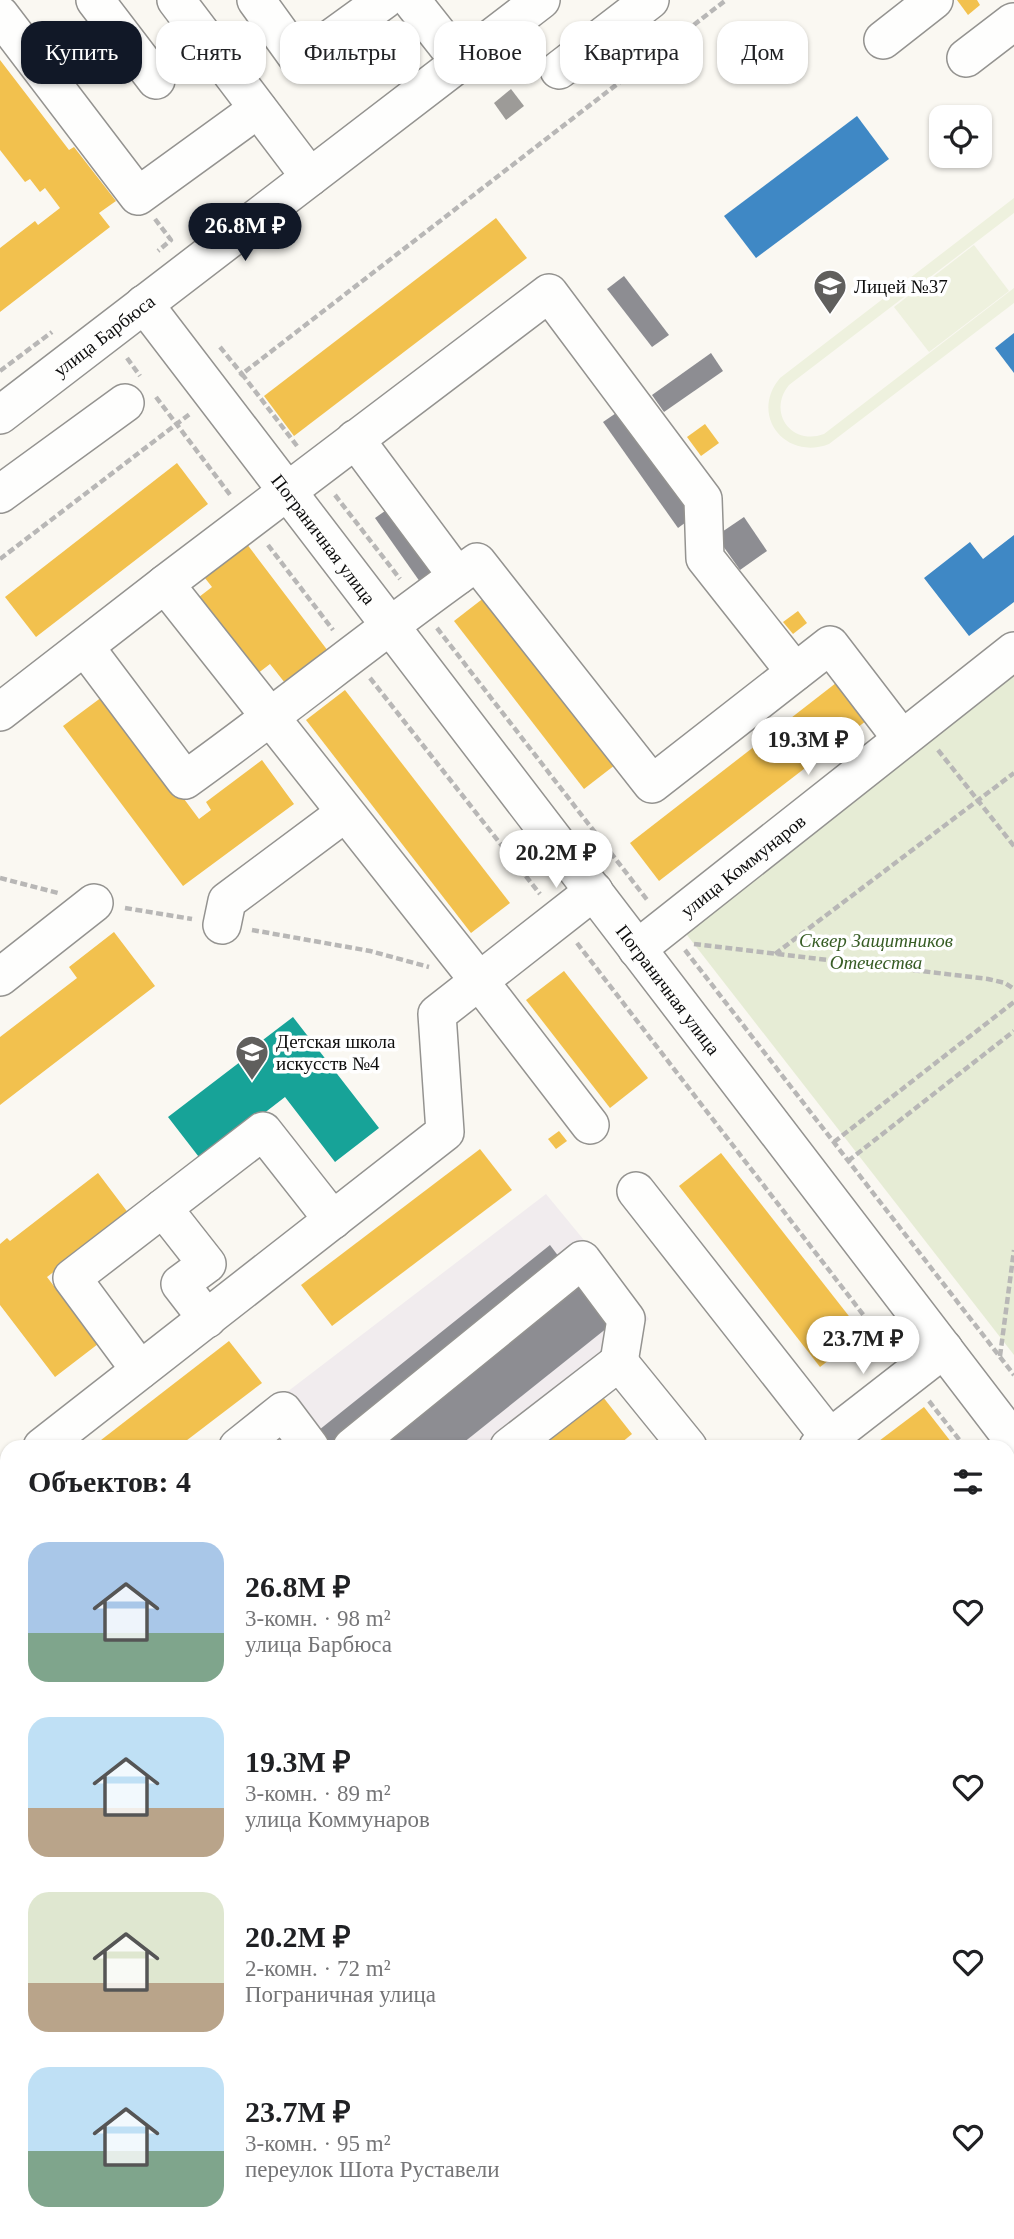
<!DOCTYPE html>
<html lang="ru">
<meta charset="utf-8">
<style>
body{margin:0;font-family:"Times New Roman",serif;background:#f2f2f2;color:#202124;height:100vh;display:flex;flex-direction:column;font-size:26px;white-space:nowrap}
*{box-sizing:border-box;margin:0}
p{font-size:23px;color:#757577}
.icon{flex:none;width:38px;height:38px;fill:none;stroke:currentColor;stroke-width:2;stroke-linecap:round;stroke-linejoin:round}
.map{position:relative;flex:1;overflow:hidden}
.drawer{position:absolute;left:0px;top:1440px;width:1015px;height:800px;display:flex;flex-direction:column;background:#fff;border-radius:21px 21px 0 0;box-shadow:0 2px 5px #0004}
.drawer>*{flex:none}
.guide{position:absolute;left:21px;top:21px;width:973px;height:63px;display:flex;gap:14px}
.fabs{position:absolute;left:929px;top:105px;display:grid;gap:14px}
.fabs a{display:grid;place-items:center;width:63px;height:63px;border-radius:14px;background:#fff;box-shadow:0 2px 5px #0004;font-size:35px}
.price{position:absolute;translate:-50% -60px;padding:0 16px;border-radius:24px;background:#fff;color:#222;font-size:23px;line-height:46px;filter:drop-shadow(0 2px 4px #0008)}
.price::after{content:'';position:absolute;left:50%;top:42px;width:21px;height:16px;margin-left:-10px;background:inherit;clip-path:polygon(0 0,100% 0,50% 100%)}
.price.on{background:#111827;color:#fff}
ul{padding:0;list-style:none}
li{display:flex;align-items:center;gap:21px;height:175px;padding:0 28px}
li span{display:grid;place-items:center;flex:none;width:196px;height:140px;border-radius:21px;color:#555}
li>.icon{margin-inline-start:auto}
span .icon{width:84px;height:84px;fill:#fffc;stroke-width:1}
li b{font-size:30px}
h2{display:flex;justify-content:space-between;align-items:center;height:84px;padding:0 28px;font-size:30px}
.pill{padding:0 24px;border-radius:21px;background:#fff;box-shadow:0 2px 5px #0004;font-size:24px;line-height:63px}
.pill.on{background:#111827;color:#fff}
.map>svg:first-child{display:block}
.industrial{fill:#f1ecee}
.green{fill:#e6ecd5}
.pitch{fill:#eef1de}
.homes{fill:#f2c14e}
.schools{fill:#3f88c5}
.health{fill:#e377a8}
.public{fill:#17a398}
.industry{fill:#8d8d92}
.building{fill:#9d9b98}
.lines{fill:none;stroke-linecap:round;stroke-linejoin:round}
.minor-casing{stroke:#949390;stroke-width:40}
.path{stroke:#b8b7b6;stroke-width:4.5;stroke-dasharray:7 3.5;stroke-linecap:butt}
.minor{stroke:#fefefd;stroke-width:37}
.labels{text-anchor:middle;stroke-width:7;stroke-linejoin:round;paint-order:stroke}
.poi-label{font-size:19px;fill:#0d0d0d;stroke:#fff;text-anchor:start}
.street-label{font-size:19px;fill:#0d0d0d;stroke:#fff}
.park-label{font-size:19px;font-style:italic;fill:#375d25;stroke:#fff}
</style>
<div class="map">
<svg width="1014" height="2239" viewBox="0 0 1014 2239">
<rect width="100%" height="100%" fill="#faf8f2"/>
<!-- industrial -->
<path class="industrial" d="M546,1194L649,1319L481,1447H215Z"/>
<!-- green -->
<path class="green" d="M1014,671V1355L680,926Z"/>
<!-- pitch -->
<g class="pitch">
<path d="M1014,198V213L789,385C767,412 791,446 824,434L1014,288V303L829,444C785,461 749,415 780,378Z"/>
<path d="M974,245L1009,291L929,352L894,307Z"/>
</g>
<!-- homes -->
<g class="homes">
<path d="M957,0H977L980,5L968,15Z"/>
<path d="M0,60L69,150L74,147L116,201L99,213L110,227L0,312V248L35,221L38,225L60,208L45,188L40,192L30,179L25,182L0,150Z"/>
<path d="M496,218L527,258L294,436L264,396Z"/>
<path d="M705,424L719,443L701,456L687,437Z"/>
<path d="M177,463L208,504L36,637L5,597Z"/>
<path d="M240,535L328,651L285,683L270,664L257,674L199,597L212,587L197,568Z"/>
<path d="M494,590L624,758L584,789L454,621Z"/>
<path d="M798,611L807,623L793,634L783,622Z"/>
<path d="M845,676L875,714L659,881L630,843Z"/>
<path d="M345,690L510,903L471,933L306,720Z"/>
<path d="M106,694L199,819L211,810L206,802L262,760L294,804L183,886L63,726Z"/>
<path d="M114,932L155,986L0,1105V1037L77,978L69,967Z"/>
<path d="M564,971L648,1078L610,1108L526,1000Z"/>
<path d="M559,1131L567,1141L556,1149L548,1139Z"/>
<path d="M480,1149L512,1190L332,1326L301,1285Z"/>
<path d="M721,1153L863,1334L820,1367L679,1186Z"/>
<path d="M98,1173L129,1214L47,1277L98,1344L55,1377L0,1305V1244L7,1238L10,1241Z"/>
<path d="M229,1341L262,1383L178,1447H92Z"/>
<path d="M603,1397L632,1434L616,1447H539Z"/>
<path d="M924,1407L955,1447H871Z"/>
<path d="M1008,1532L1014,1540V1628L1008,1620Z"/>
<path d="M7,1535V1599L0,1604V1541Z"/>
<path d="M1014,2104V2172L1008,2177V2108Z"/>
<path d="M399,2233H477L482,2239H403Z"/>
<path d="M848,2233H936L928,2239H840Z"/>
</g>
<!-- schools -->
<g class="schools">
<path d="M857,116L889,159L756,258L724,216Z"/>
<path d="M1014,333V373L995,348Z"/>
<path d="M1014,535V602L969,636L924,578L970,542L983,559Z"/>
</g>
<!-- health -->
<g class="health">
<path d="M0,2098L7,2107V2203L0,2194Z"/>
<path d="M30,2233H104L109,2239H34Z"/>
</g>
<!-- public -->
<path class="public" d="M293,1017L379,1128L335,1162L285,1097L202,1161L168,1117L257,1049L255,1046Z"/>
<!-- industry -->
<g class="industry">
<path d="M624,276L669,335L652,347L607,289Z"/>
<path d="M711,353L723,371L664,412L652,395Z"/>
<path d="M622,409L697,514L678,528L603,422Z"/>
<path d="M395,504L457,592L437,606L375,518Z"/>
<path d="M744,517L767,551L740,570L716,536Z"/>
<path d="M550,1245L565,1265L338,1447H325L314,1434Z"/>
<path d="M586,1282L617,1320L458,1447H379Z"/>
</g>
<!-- building -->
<g class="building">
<path d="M511,89L524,106L506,120L494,103Z"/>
<path d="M237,2233H283L288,2239H237L234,2235Z"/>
</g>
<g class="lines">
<defs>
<g id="minor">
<path d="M95,0L156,80"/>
<path d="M176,0L310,177"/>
<path d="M256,0L300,61L384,0"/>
<path d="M411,0L460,62"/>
<path d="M0,15L138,196L258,109"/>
<path d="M883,40L934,0"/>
<path d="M966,58L1013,22"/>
<path d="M559,70L650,0"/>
<path id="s1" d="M144,304L1014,1441"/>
<path id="s2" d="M0,415L541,0"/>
<path d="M355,439L457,576"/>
<path d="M0,494L125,403"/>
<path d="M165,584L549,293L703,499L705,558L795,672"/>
<path d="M85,647L185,780C284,709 378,632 477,562L652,784L830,645L902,739"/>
<path d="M0,712L165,584L480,982L590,1125"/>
<path d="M222,925L227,901L345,813"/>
<path id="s3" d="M637,949L1014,651"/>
<path d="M0,977L94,903"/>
<path d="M636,1191L830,1438"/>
<path d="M163,1208L207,1264L180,1284L207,1319"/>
<path d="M140,1370L72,1278L263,1131L333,1220"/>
<path d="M42,1447L445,1132L437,1014L594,891"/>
<path d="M238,1447L283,1411L310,1447"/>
<path d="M352,1447L582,1260L626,1319L619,1362"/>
<path d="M509,1447L619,1362L688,1447"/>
<path d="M818,1447L944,1349"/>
<path d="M0,1489L7,1498"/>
<path d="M0,1634L7,1628"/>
<path d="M1008,1692L1014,1700"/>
<path d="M1008,1755L1014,1751"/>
<path d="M0,1817L7,1826"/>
<path d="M0,2044L7,2053"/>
<path d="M1008,2055L1014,2051"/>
<path d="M0,2230L7,2239"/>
<path d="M144,2233L148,2239"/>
<path d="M324,2233L328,2239"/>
<path d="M528,2233L533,2239"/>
<path d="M392,2239L399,2233"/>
<path d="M772,2239L780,2233"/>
</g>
</defs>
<!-- minor casing -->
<use href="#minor" class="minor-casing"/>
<!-- path -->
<g class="path">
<path d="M155,219L171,240L158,251"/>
<path d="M220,347L242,374L240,376"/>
<path d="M127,358L140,376"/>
<path d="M0,371L52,332"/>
<path d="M156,397L231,496"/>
<path d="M297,446L242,374L726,0"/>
<path d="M335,495L400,579"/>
<path d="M268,545L333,630"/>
<path d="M0,559L191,413"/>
<path d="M437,628L648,901"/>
<path d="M370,678L540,894"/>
<path d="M938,750L1014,846"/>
<path d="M0,878L58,893"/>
<path d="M125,908L192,919"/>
<path d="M252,930L370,951L429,967"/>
<path d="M577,943L892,1352"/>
<path d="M694,944L988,979L1005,983L1014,989"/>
<path d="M685,950L1014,1375"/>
<path d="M775,954L1014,773"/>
<path d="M834,1142L1014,1002"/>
<path d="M848,1161L1014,1031"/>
<path d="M1000,1356L1014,1250"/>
<path d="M929,1401L965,1447"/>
<path d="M1008,1503L1014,1510"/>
<path d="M0,1758L7,1766"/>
<path d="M0,1877L7,1886"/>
<path d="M1008,2209L1014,2204"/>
<path d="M678,2233L680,2239"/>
<path d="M969,2239L977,2233"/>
</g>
<!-- minor -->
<use href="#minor" class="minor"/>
</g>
<!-- icons -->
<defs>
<symbol id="school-pin" viewBox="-11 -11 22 30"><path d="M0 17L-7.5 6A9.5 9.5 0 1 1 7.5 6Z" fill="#605f5d" stroke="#fff"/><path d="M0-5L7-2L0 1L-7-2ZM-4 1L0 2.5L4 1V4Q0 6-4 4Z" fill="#fff"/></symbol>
</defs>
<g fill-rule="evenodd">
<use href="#school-pin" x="811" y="267" width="38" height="52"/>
<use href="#school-pin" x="233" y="1033" width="38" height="52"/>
</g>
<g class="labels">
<!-- poi labels -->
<g class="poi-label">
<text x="854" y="293">Лицей №37</text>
<text x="276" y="1048">Детская школа<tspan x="276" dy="22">искусств №4</tspan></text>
</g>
<!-- street labels -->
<g class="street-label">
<text dy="7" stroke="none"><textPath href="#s2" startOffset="131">улица Барбюса</textPath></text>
<text dy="7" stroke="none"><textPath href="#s1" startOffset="296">Пограничная улица</textPath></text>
<text dy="7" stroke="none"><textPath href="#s3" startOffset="135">улица Коммунаров</textPath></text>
<text dy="7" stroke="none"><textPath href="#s1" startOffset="863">Пограничная улица</textPath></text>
</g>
<!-- park labels -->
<g class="park-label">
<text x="876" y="947">Сквер Защитников<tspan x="876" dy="22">Отечества</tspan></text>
</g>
</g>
</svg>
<div class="fabs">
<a><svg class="icon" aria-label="locate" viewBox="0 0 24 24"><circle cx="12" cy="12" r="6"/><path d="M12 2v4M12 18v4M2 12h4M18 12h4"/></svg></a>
</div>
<b class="price on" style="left:245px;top:263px">26.8M ₽</b>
<b class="price" style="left:808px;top:777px">19.3M ₽</b>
<b class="price" style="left:556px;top:890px">20.2M ₽</b>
<b class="price" style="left:863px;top:1376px">23.7M ₽</b>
<div class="guide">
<a class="pill on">Купить</a>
<a class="pill">Снять</a>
<a class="pill">Фильтры</a>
<a class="pill">Новое</a>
<a class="pill">Квартира</a>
<a class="pill">Дом</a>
</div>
<section class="drawer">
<h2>Объектов: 4<svg class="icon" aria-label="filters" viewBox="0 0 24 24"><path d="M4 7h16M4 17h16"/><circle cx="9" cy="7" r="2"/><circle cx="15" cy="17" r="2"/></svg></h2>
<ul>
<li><span style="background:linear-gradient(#a9c7e8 65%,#7fa58c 0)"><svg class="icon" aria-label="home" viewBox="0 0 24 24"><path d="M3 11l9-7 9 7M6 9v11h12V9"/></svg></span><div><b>26.8M ₽</b><p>3-комн. · 98 m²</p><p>улица Барбюса</p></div><svg class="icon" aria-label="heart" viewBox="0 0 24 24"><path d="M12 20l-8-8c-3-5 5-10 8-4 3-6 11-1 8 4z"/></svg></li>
<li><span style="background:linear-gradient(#bfe0f5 65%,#b9a48a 0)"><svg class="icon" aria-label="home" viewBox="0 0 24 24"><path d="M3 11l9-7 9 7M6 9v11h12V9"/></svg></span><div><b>19.3M ₽</b><p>3-комн. · 89 m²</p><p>улица Коммунаров</p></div><svg class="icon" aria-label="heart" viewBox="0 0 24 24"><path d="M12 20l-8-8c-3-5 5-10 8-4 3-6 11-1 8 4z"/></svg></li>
<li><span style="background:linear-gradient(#dfe7d0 65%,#b9a48a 0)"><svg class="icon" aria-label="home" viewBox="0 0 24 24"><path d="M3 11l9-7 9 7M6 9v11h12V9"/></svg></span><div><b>20.2M ₽</b><p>2-комн. · 72 m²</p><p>Пограничная улица</p></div><svg class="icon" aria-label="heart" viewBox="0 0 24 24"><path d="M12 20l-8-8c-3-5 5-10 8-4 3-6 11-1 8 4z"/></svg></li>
<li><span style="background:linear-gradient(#bfe0f5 60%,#7fa58c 0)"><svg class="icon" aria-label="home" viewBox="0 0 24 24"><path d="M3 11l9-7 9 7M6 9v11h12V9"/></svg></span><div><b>23.7M ₽</b><p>3-комн. · 95 m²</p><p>переулок Шота Руставели</p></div><svg class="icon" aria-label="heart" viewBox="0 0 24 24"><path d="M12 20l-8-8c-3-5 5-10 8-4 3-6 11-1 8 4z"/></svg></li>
</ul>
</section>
</div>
